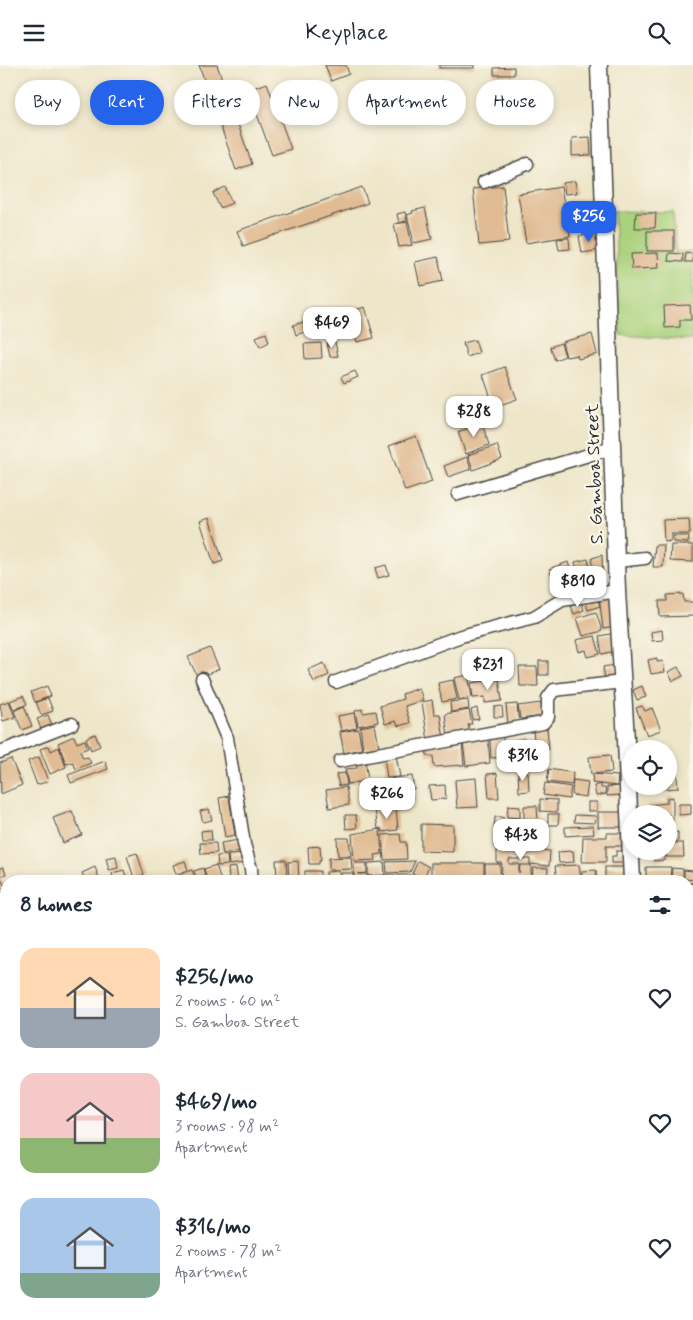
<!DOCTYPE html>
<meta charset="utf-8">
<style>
body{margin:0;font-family:Mynerve,sans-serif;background:#f6f6f7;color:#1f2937;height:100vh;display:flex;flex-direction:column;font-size:19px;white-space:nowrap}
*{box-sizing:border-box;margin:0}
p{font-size:16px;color:#747a83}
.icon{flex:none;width:28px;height:28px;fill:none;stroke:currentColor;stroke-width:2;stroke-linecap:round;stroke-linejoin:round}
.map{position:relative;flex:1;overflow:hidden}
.sheet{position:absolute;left:0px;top:810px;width:694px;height:445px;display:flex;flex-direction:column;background:#fff;border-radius:20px 20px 0 0;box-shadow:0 2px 8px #0003}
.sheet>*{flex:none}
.guide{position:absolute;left:15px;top:15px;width:664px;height:45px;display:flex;gap:10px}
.fabs{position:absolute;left:622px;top:675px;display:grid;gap:10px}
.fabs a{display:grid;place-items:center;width:55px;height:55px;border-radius:50%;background:#fff;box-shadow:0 2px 8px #0003;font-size:25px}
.price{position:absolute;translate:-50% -42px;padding:0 11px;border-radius:10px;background:#fff;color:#222;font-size:16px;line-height:32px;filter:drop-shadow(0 1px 2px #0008)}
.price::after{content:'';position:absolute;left:50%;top:30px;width:15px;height:11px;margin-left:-8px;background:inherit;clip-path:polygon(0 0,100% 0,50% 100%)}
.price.active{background:#2563eb;color:#fff}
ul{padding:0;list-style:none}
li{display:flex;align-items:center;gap:15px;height:125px;padding:0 20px}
li span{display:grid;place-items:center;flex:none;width:140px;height:100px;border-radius:15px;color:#555}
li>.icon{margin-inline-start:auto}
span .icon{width:60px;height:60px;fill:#fffc;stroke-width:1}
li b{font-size:21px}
h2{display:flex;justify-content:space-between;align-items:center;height:60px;padding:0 20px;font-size:21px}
.chip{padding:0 18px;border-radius:22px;background:#fff;box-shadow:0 2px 8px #0003;font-size:18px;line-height:45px}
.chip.active{background:#2563eb;color:#fff}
header{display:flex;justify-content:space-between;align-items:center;height:65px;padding:0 20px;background:#fff;font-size:22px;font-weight:600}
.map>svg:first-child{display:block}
.green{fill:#aad27d;stroke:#6a7e54}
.building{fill:#e0bb93}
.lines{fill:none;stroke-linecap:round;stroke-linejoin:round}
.minor-casing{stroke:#484743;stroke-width:15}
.major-casing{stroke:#484743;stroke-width:19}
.highway-casing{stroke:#484743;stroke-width:21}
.minor{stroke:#fff;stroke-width:12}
.major{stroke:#fff;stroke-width:16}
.highway{stroke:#fff;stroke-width:19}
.labels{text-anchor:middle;stroke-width:4.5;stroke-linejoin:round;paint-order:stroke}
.street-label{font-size:18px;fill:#2b2b2b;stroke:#fbf7ec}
</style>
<header><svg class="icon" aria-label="menu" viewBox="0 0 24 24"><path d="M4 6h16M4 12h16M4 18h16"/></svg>Keyplace<svg class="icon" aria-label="search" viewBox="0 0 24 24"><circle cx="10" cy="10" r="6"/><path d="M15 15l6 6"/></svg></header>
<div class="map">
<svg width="693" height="1255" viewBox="0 0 693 1255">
<rect width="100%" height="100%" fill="#fbf7ec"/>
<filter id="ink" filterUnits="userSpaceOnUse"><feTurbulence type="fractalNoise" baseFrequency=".02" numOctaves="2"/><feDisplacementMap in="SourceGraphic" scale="10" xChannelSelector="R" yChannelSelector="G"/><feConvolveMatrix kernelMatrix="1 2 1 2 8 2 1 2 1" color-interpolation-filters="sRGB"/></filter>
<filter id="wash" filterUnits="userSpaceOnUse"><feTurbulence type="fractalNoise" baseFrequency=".0096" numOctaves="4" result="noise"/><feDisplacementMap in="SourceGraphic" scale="20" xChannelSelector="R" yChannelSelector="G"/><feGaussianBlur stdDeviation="1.12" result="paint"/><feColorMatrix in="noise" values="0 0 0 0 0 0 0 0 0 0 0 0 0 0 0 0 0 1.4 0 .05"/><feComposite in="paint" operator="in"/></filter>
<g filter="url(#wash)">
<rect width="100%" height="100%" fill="#eee6c9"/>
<!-- green -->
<path class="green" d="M614,146L673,147L676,187H693V275L620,270Z"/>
<g id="blocks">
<!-- building -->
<g class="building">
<path d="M199,0H217L252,99L236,105Z"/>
<path d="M325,0H346L349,9L331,16Z"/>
<rect x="439" y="0" width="35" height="3"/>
<path d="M514,2V10H494V3Z"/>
<path d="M267,18L291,84L272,90L248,25Z"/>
<path d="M590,72L591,90L572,91V73Z"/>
<path d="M575,116L577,128L565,129L563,118Z"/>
<path d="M503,121L509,177L479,180L473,124Z"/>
<path d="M225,122L232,138L220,143L213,128Z"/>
<path d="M362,122L368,138L243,181L237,166Z"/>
<path d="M561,122L570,171L526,178L518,129Z"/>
<path d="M425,143L432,174L414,178L407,150L413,148L412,146Z"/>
<path d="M405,147L407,156L399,158L397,149Z"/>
<path d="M636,148H656L655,163H635Z"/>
<path d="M407,157L412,180L399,182L394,159Z"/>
<rect x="647" y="166" width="27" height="20"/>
<path d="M596,168L600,185L582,188L579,171Z"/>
<path d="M569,173L570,184L559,185L557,174Z"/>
<path d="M658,188L659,203L632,204L631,189Z"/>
<path d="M669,188L683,189V197L668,196Z"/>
<path d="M686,188L693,189V197H685Z"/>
<path d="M438,192L443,216L420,221L415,197Z"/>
<path d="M690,240L691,255H680V262L665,263L664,241Z"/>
<path d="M365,242L374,273L357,277L348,247Z"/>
<path d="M304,257L307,266L296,270L293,260Z"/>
<path d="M266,268L269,277L260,282L256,272Z"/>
<path d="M592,269L597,289L578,294L577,290L566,292L562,277Z"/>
<path d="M475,275L479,288L467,292L463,278Z"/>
<path d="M335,277L338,291L330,292L327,278Z"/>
<path d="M321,278L322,293L305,294L304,279Z"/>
<path d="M561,278L565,291L555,295L550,282Z"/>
<path d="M505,302L517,334L494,342L483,310Z"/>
<path d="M355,306L358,312L344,318L341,312Z"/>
<path d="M482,358L489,380L466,389L458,367Z"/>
<path d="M416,371L432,417L405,426L389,381Z"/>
<path d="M497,380L502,394L473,405L468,390Z"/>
<path d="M467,392L471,404L448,412L444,401Z"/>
<path d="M209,453L223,496L214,499L200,456Z"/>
<path d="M689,454L690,469H671V476L664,477L663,455Z"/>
<path d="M673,471H689L688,478L673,477Z"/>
<path d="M655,480H664L663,502H653Z"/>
<path d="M671,480H693V497L670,496Z"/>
<path d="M602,490L603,521L592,525V493Z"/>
<path d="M588,494L591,506L578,509L575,497Z"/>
<path d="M568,497L572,510L554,517L549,504Z"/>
<path d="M386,500L389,510L378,513L375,503Z"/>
<path d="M611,529L615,562L603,564L599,531Z"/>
<path d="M683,529L684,537H693V551L660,552L659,536H667V530Z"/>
<path d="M597,532L600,541L588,545L585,535Z"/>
<path d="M581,537L584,545L574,549L571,541Z"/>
<path d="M596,547L602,566L583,571L577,553Z"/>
<path d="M662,565L663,575L652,576L651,567Z"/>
<path d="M616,568L619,585L602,589L599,571Z"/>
<path d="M595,571L600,589L588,592L586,585L579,587L576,575Z"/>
<path d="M210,583L219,604L198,613L188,592Z"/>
<path d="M657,593V597L663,596L665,607L651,609L648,595Z"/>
<rect x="539" y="596" width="9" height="14"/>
<path d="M324,598L329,610L314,617L308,605Z"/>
<path d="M615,600L617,613L605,614L603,602Z"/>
<path d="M519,602H537L538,621H520Z"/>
<path d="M678,602L683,611L673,616L668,607Z"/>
<path d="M468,610L472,632L459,635L454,613Z"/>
<path d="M499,614L502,636L485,638V632L473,633L471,618Z"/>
<path d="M453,615L457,634L442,637L438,618Z"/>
<path d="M47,621L51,631L35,637L31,627Z"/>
<path d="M642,621L646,632L637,635L633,625Z"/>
<path d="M419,623L423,635L405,641L410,658L398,661L396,656L385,659L380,641L403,634L402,629Z"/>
<path d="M23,631L27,639L14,645L10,636Z"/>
<path d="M48,633L53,646L41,650L36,637Z"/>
<path d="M432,635L434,649H440L444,674L428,676L422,637Z"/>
<path d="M468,635L469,644L451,647L450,637Z"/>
<path d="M9,636L15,652L3,656L0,639Z"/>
<path d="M541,638L543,651L520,654L518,641Z"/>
<path d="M517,639L519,659L508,660L506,640Z"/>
<path d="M24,641L32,661L22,665L14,646Z"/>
<path d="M502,641L503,652H494V642Z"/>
<path d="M642,641L645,646L652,643L661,665L647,670L636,643Z"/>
<path d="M477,643L479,654L473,655L471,645Z"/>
<path d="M362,644L363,648L376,646L378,657L358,661L355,646Z"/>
<path d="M469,645L472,659H468L470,668L448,672L445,649Z"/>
<path d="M354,648L357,663L341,666L338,651Z"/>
<path d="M48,650L52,660L41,664L37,654Z"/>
<path d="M375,659L379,682L363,684L360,662Z"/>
<path d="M547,663L549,685L535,686L533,665Z"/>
<path d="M358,664L362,684L344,688L340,667Z"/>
<path d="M95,669L100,681L91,685L86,673Z"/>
<path d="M74,671L77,678L85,675L88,683L80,686L83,693L88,692L91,698L76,704L73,697L66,699L58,678Z"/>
<path d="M503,672L505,692L491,693L490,673Z"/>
<path d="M488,674L490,698L466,701L463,676Z"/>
<path d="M524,674L527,688L513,691L510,677Z"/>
<path d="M462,678L464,700L434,702L433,691H427L426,681Z"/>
<path d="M49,681L51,686L59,682L66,702L50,709L40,684Z"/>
<path d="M396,690L400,712L387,713L384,692Z"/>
<path d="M610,690L612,707L591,709L589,692Z"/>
<path d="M39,692L48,716L37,720L28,696Z"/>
<path d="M11,694L22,720L1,729L0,698Z"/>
<path d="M365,695L368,715L348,719L345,704L357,703L356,696Z"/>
<path d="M105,696L108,704L71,718L68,710Z"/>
<path d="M669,702H676L678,723L647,725L646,721H669Z"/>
<path d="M549,704L573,708L572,720L547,717Z"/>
<path d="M518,707H528L529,726L519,727Z"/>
<path d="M345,708L347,720L339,721L336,709Z"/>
<path d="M497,708L499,733H489L487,709Z"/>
<path d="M593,709L618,711L617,721L592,718Z"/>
<path d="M412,711L414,724L394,726L392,713Z"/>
<path d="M476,713L478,742L457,743L455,715Z"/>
<path d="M573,715L588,717L586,732L572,730Z"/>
<path d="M381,716L382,724L370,727L369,719Z"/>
<path d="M545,718L571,722L569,734L543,730Z"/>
<path d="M601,719V723H605L606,729L596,731L594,721Z"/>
<path d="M445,720L446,734L431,735L429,721Z"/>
<path d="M621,721V730L607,731V722Z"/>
<path d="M346,722L349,740L329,743L326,725Z"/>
<path d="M411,724L413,735L395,737L394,727Z"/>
<path d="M229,731L235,770L225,772L219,733Z"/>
<path d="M673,732V758H669V749H649L648,740L667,738V733Z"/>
<path d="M540,734L557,735V747L540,746Z"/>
<rect x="588" y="737" width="9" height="9"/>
<path d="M679,739H691V749L679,750Z"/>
<path d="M508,741L520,742V753L507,752Z"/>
<path d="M524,741H537L538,758H524Z"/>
<path d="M396,743L398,765L382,767L381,763L378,764L375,745Z"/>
<path d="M209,744L212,755L203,757L200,746Z"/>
<path d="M72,746L82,770L63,778L53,753Z"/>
<rect x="598" y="747" width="23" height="15"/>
<path d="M548,749H559L558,760H548Z"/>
<path d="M345,750H356L357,763L346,764Z"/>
<path d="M575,750L596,751L595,758L574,757Z"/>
<path d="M495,752H503V764H494Z"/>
<path d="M510,754H521L520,764L510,763Z"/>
<path d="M421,759L453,760V787L421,786Z"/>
<path d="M593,761L594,769L565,771V762Z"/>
<path d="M380,764L382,789L375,790L376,795L354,796L352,769Z"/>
<path d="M211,765L212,775H202L201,766Z"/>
<path d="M494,767H510L509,782H494Z"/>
<path d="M678,767V776L669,777V768Z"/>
<path d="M607,768H623V781H606V797H582L583,772H607Z"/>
<path d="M400,769L401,777H406L407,794L384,795L382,770Z"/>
<path d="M525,771L533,772L532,785L550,786L549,801L530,799V794H509V799H519V808L520,800H531V816H501L502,798H497V785L523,784L517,783V775L525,776Z"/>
<path d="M337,773H349L351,791H338Z"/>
<path d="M239,775L241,786L223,789L221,778Z"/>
<path d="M200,778H216L217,788L201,789Z"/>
<path d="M669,778H683L684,792H666Z"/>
<path d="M320,781L321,796H319V799H309L308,782Z"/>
<path d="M573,786L574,797L559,798L558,787Z"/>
<path d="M616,786H626V798H612V791H616Z"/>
<path d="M653,786H665V795L654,796Z"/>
<path d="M137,788L144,810L134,813L127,791Z"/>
<path d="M244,789L245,798L229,800L228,790Z"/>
<path d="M227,790L228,800L218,801L217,791Z"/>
<path d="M116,791L118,803L109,805L106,793Z"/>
<path d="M351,792L352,804L329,805V793Z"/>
<path d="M276,795H286L287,814H277Z"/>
<path d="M185,796L188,805L176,809L173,800Z"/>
<path d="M298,796L299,816H289L288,797Z"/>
<path d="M415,796L410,807L387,808L386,797Z"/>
<path d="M418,796L429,802L423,814L412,809Z"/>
<path d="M384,797L385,810L368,811V798Z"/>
<path d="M354,798H367V808L358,809H367V812L384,811V816H354Z"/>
<rect x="431" y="798" width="53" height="18"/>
<rect x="485" y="799" width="15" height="17"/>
<path d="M216,800L221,816H200L199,813L206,811L204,804Z"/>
<path d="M579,800L581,816H557L555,801Z"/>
<path d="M3,802L6,809L0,811L5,822L0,824V803Z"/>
<path d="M95,802L100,816H85L82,808Z"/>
<path d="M236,802L238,816H229L228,803Z"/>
<rect x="605" y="802" width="23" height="14"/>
<path d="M646,802H671L670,816H646Z"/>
<path d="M203,803L205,810L197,813L194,806Z"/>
<path d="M533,803H548L547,815H532Z"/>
<path d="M672,803L683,804V816H671Z"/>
<path d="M124,805L127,816H114L112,808Z"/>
<path d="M192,805L196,816H181L178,810Z"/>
<path d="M596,805L597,816H582V806Z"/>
<path d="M684,805L693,806V815L684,814Z"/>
<rect x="305" y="806" width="15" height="10"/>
<path d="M339,806L340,816H327L326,807Z"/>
<rect x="341" y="808" width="12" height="8"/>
<rect x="385" y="810" width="25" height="6"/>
<rect x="688" y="829" width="5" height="18"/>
<path d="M3,841L6,856L0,859V842Z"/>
<path d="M688,849L693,850V866H688Z"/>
<path d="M6,862V882L1,884L0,865Z"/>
<path d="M688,868H693L692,883L688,882Z"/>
<path d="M6,894V909L1,911L0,897Z"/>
<rect x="0" y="925" width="6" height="18"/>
<rect x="689" y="928" width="4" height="15"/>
<path d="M688,951L693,952V968L688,967Z"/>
<path d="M688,972H693V991L688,990Z"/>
<path d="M0,991H6V1022H2Z"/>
<path d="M0,1044H6V1063L0,1064Z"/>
<path d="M6,1159V1174H0L6,1190V1199L0,1201V1160Z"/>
<path d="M6,1201V1216L4,1217L0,1203Z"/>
<path d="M4,1228L6,1245L2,1246L0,1230Z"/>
<path d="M27,1249H39L41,1255H29Z"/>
<path d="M40,1249H69L54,1255H42Z"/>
<path d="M186,1249H199L201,1255H188Z"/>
<path d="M213,1249H222L223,1252L226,1251V1249H231L232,1255L214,1254Z"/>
<path d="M283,1249H326V1255H284Z"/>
<path d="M327,1249H381V1254L327,1255Z"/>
<path d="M435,1249L447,1250V1255H434Z"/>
<path d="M457,1249H471L470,1255H457Z"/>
<path d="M472,1249H501L500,1255H471Z"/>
<path d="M505,1249H523L521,1255H504Z"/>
<path d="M538,1249H549L548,1255H537Z"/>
<path d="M569,1249H583L582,1255H568Z"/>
<path d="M585,1249H596L595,1255H584Z"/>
</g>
</g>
</g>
<g filter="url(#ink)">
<use href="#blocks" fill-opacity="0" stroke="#484743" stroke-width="1"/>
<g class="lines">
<defs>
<g id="minor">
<path d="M484,117L527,99"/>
<path d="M458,429L612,383"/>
<path d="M617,496L645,493"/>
<path d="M202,614L227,673L244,779L251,804L252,816"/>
<path d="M336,617L461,571L534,552L562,535L617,526"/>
<path d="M0,687L72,659"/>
<path d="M340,696L543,658L548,652V633L554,625L622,617"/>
<path d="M688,825H693"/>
<path d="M0,833H1"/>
<path d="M0,890L6,887"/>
<path d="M0,1034L6,1033"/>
<path d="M0,1129L6,1128"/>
<path d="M688,1164L693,1150"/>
<path d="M688,1202L693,1194"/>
<path d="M76,1249L78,1255"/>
</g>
<g id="major">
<path d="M599,0L617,526L626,675L632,816"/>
<path d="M265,1249L266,1255"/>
</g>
<g id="highway">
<path d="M688,1247H693"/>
<path d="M119,1255L138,1249"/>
</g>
</defs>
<!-- minor casing -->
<use href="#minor" class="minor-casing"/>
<!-- major casing -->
<use href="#major" class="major-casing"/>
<!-- highway casing -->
<use href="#highway" class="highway-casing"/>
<!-- minor -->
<use href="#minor" class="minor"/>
<!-- major -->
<use href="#major" class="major"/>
<!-- highway -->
<use href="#highway" class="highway"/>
</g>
</g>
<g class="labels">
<!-- street labels -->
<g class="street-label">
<text transform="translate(594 409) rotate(-92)" y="6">S. Gamboa Street</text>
</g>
</g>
</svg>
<div class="fabs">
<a><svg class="icon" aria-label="locate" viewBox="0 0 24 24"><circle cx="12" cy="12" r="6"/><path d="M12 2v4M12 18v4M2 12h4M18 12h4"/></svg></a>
<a><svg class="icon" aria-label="layers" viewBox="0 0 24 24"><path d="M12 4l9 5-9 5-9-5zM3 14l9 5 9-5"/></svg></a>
</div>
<b class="price active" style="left:589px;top:178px">$256</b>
<b class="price" style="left:332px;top:284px">$469</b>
<b class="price" style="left:474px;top:373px">$288</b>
<b class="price" style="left:578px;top:543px">$810</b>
<b class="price" style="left:488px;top:626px">$231</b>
<b class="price" style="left:523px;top:717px">$316</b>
<b class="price" style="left:387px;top:755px">$266</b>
<b class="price" style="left:521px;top:796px">$438</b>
<div class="guide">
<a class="chip">Buy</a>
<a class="chip active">Rent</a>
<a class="chip">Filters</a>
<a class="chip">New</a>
<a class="chip">Apartment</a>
<a class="chip">House</a>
</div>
<section class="sheet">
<h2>8 homes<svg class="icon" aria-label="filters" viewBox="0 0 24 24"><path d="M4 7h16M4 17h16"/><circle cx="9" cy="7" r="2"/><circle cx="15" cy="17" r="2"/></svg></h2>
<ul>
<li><span style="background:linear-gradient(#ffd9b3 60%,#9aa5b1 0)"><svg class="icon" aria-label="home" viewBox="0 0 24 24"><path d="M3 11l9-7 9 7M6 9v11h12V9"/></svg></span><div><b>$256/mo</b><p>2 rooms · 60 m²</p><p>S. Gamboa Street</p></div><svg class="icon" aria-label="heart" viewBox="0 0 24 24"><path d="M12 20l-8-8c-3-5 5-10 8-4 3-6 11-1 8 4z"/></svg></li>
<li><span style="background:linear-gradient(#f6c9c9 65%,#8fb573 0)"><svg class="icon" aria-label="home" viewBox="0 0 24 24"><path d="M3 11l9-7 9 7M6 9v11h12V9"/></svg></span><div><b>$469/mo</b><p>3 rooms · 98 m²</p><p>Apartment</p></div><svg class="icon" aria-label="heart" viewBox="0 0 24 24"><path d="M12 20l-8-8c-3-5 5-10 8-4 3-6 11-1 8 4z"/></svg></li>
<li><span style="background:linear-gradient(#a9c7e8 75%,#7fa58c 0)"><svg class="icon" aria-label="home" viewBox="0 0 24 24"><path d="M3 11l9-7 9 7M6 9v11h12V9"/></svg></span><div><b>$316/mo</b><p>2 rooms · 78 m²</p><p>Apartment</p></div><svg class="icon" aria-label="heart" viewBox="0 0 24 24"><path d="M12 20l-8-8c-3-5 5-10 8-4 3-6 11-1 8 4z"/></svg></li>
</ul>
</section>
</div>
